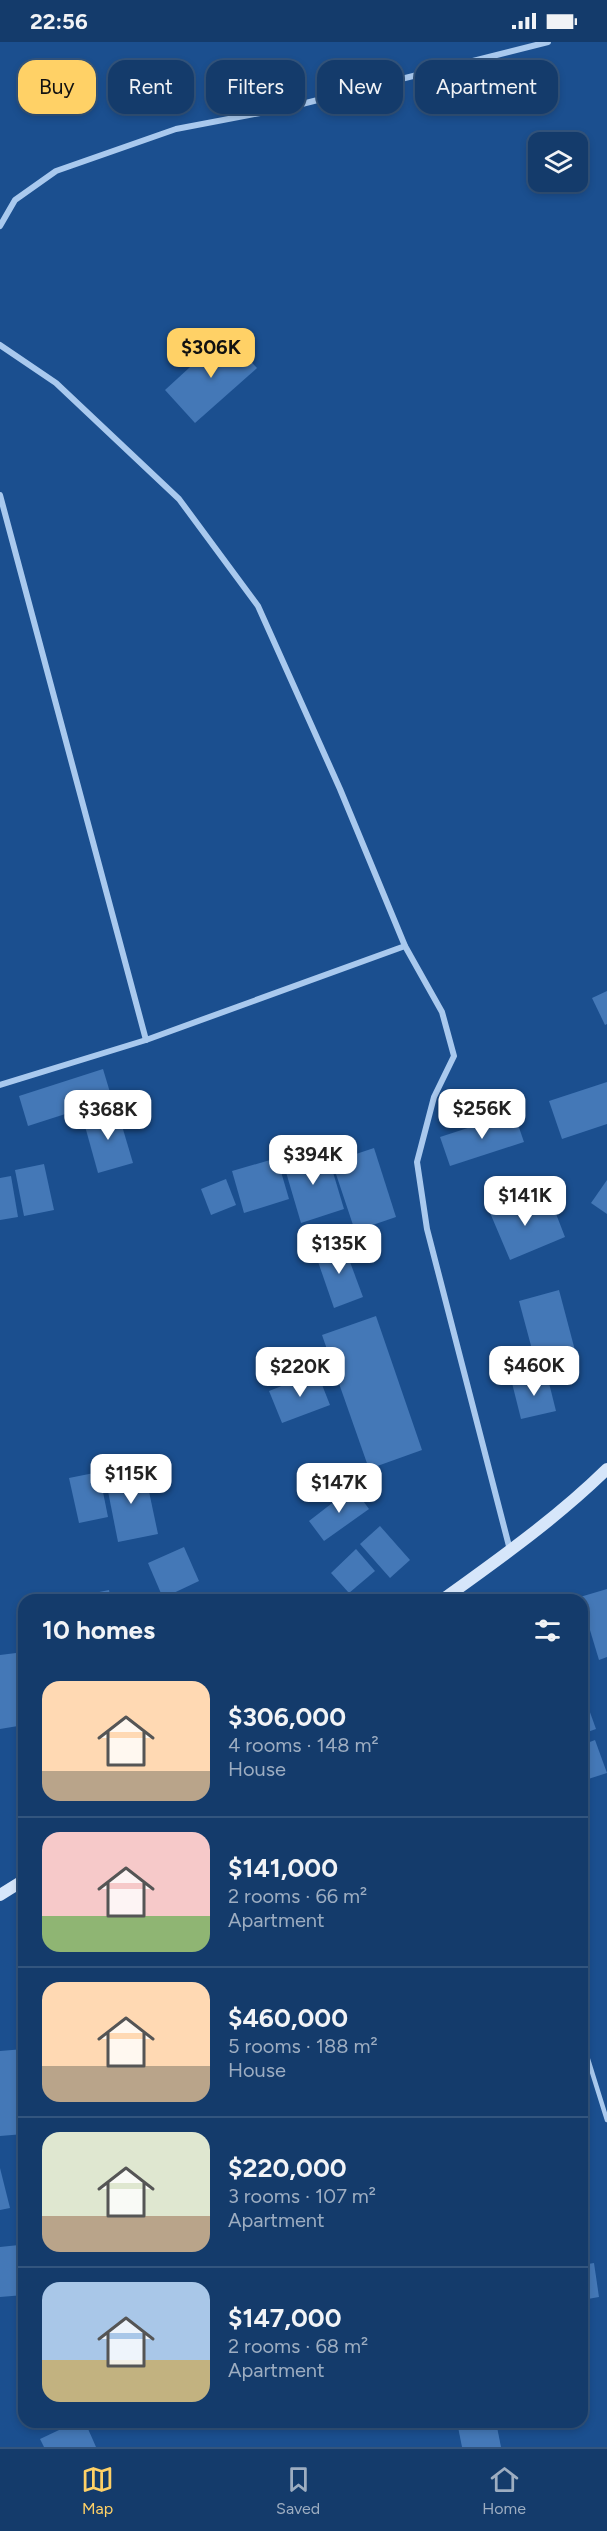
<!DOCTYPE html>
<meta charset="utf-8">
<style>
body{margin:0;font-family:Figtree,sans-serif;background:#1d4271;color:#f1f3f6;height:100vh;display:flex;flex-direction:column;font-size:22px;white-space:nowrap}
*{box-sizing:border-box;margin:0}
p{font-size:20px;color:#9dadc1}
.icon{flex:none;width:33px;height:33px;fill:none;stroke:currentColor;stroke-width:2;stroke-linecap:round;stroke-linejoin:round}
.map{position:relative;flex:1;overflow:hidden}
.side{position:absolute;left:18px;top:1552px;width:570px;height:834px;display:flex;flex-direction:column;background:#143b6b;border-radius:18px;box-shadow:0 3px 9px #0003,0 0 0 2px #33557e}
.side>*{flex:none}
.hud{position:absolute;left:18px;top:18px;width:572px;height:54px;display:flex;gap:12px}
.buttons{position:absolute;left:528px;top:90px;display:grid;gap:12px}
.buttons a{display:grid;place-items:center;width:60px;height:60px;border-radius:12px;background:#143b6b;box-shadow:0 3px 9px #0003,0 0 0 2px #33557e;font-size:30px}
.price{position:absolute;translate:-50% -51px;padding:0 14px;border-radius:12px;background:#fff;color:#222;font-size:20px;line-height:39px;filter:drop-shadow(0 2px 3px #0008)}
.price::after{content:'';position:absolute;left:50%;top:36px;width:18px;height:14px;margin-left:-9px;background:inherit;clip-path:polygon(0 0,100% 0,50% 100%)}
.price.active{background:#ffd166;color:#111}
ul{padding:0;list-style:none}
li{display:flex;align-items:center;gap:18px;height:150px;padding:0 24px}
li+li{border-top:2px solid #33557e}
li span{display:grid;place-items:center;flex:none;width:168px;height:120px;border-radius:18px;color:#555}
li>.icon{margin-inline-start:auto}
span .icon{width:72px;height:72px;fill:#fffc;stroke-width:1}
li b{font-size:26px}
h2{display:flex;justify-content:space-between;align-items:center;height:72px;padding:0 24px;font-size:26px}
.chip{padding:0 21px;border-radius:18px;background:#143b6b;box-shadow:0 3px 9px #0003,0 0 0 2px #33557e;font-size:21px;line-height:54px}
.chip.active{background:#ffd166;color:#111}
.status{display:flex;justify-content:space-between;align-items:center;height:42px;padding:0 30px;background:#143b6b;direction:ltr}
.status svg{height:16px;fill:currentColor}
.tabs{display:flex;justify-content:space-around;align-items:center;height:84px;border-top:2px solid #33557e;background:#143b6b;font-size:16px;color:#9dadc1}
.tabs a{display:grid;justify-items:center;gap:3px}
.tabs .active{color:#ffd166}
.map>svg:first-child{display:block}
.building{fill:#4478b7}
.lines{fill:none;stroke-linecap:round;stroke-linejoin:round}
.lane{stroke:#a9c9ee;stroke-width:4.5}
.street{stroke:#a9c9ee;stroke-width:6}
.secondary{stroke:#d6e6fa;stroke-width:12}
</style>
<div class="status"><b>22:56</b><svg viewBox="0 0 49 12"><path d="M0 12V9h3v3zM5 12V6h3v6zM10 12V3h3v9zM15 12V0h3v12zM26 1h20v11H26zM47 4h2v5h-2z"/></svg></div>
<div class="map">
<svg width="607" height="2405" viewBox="0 0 607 2405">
<rect width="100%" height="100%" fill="#1b4f8f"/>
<!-- building -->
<g class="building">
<path d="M226,292L257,326L195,381L165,348Z"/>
<path d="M607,949V982L605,983L592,956Z"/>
<path d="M103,1027L112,1057L28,1084L19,1054Z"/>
<path d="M607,1040V1082L562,1097L549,1059Z"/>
<path d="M117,1067L133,1121L98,1131L83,1077Z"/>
<path d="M514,1071L524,1100L450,1124L440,1095Z"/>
<path d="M374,1106L396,1175L355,1189L332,1120Z"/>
<path d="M326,1107L344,1167L301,1181L283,1120Z"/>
<path d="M277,1116L289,1157L244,1171L232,1129Z"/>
<path d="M44,1122L54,1168L24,1174L15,1128Z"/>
<path d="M11,1134L18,1175L0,1178V1136Z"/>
<path d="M226,1137L236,1163L211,1173L201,1147Z"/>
<path d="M607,1138V1172L591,1161Z"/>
<path d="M522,1153L531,1173L553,1164L565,1195L510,1218L488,1166Z"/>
<path d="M343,1201L363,1255L334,1266L315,1211Z"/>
<path d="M559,1248L577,1316L537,1326L519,1259Z"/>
<path d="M376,1274L422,1408L369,1427L322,1293Z"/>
<path d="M317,1330L330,1363L282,1381L269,1349Z"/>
<path d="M547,1333L556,1369L521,1377L512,1341Z"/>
<path d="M144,1426L158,1492L118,1500L105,1434Z"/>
<path d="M99,1430L108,1475L79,1481L69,1436Z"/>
<path d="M353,1445L369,1467L324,1499L309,1479Z"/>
<path d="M380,1484L410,1518L390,1536L360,1502Z"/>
<path d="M184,1505L199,1539L163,1556L148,1521Z"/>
<path d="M356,1507L375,1529L349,1551L331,1531Z"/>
<path d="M607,1547V1615L599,1618L580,1555Z"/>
<path d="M109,1548L111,1558H65V1557Z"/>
<path d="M198,1550L201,1558H180Z"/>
<path d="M539,1551L540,1558H520V1554Z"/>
<path d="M24,1610V1683L0,1687V1613Z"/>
<path d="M582,1648L596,1687L582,1692Z"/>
<path d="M595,1698L607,1731L582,1739V1703Z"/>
<path d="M24,2007V2092L0,2094V2009Z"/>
<path d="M0,2126L10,2166L0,2168Z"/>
<path d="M19,2203L24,2253L0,2255V2205Z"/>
<path d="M594,2221L599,2255L582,2258V2223Z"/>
<path d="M76,2380H85L96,2405H44L40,2397Z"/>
<path d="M457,2380H496L501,2405H462Z"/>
</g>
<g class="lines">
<!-- lane -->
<path class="lane" d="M582,1998L607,2078"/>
<!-- street -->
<g class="street">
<path d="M0,184L15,158L56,129L176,87L286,66L548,0"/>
<path d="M0,303L56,341L179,457L258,564L340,747L405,904L442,970L454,1014L434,1055L417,1120L427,1187L510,1508"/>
<path d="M0,453L146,998"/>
<path d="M0,1043L146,998L405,904"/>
</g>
<!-- secondary -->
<g class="secondary">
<path d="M442,1558C499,1517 557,1476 607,1427"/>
<path d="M0,1853L24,1838"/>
</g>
</g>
</svg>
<div class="buttons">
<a><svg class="icon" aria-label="layers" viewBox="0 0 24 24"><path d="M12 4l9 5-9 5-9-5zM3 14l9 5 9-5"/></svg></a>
</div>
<b class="price active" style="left:211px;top:337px">$306K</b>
<b class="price" style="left:482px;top:1098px">$256K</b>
<b class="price" style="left:108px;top:1099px">$368K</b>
<b class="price" style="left:313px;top:1144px">$394K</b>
<b class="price" style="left:525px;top:1185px">$141K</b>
<b class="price" style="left:339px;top:1233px">$135K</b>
<b class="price" style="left:534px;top:1355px">$460K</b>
<b class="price" style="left:300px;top:1356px">$220K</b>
<b class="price" style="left:131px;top:1463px">$115K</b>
<b class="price" style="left:339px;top:1472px">$147K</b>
<div class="hud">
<a class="chip active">Buy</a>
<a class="chip">Rent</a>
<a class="chip">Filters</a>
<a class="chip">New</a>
<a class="chip">Apartment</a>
</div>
<section class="side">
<h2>10 homes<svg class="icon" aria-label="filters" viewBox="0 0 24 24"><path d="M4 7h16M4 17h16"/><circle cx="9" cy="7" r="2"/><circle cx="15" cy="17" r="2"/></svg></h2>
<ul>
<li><span style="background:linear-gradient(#ffd9b3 75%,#b9a48a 0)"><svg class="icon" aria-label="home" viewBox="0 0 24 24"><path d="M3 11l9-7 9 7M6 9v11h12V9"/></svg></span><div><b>$306,000</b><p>4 rooms · 148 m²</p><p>House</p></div></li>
<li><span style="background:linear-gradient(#f6c9c9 70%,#8fb573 0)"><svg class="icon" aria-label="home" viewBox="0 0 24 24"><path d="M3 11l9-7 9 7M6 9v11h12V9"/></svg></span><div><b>$141,000</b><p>2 rooms · 66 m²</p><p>Apartment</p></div></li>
<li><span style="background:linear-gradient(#ffd9b3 70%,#b9a48a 0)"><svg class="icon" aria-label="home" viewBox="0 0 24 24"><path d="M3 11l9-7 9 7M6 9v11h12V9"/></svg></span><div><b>$460,000</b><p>5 rooms · 188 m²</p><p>House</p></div></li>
<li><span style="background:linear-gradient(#dfe7d0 70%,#b9a48a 0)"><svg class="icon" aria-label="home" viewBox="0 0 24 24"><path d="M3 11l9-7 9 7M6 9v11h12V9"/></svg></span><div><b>$220,000</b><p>3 rooms · 107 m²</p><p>Apartment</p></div></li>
<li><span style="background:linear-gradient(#a9c7e8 65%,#c2b280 0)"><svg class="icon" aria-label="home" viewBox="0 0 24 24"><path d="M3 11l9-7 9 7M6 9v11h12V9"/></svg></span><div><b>$147,000</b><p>2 rooms · 68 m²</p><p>Apartment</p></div></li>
</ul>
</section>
</div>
<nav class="tabs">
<a class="active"><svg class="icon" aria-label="map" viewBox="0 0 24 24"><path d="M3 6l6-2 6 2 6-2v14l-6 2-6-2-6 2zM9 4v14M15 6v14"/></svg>Map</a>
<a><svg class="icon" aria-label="saved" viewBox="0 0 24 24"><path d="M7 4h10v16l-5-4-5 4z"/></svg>Saved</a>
<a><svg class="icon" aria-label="home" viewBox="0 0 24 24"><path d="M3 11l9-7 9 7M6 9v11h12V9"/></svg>Home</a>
</nav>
